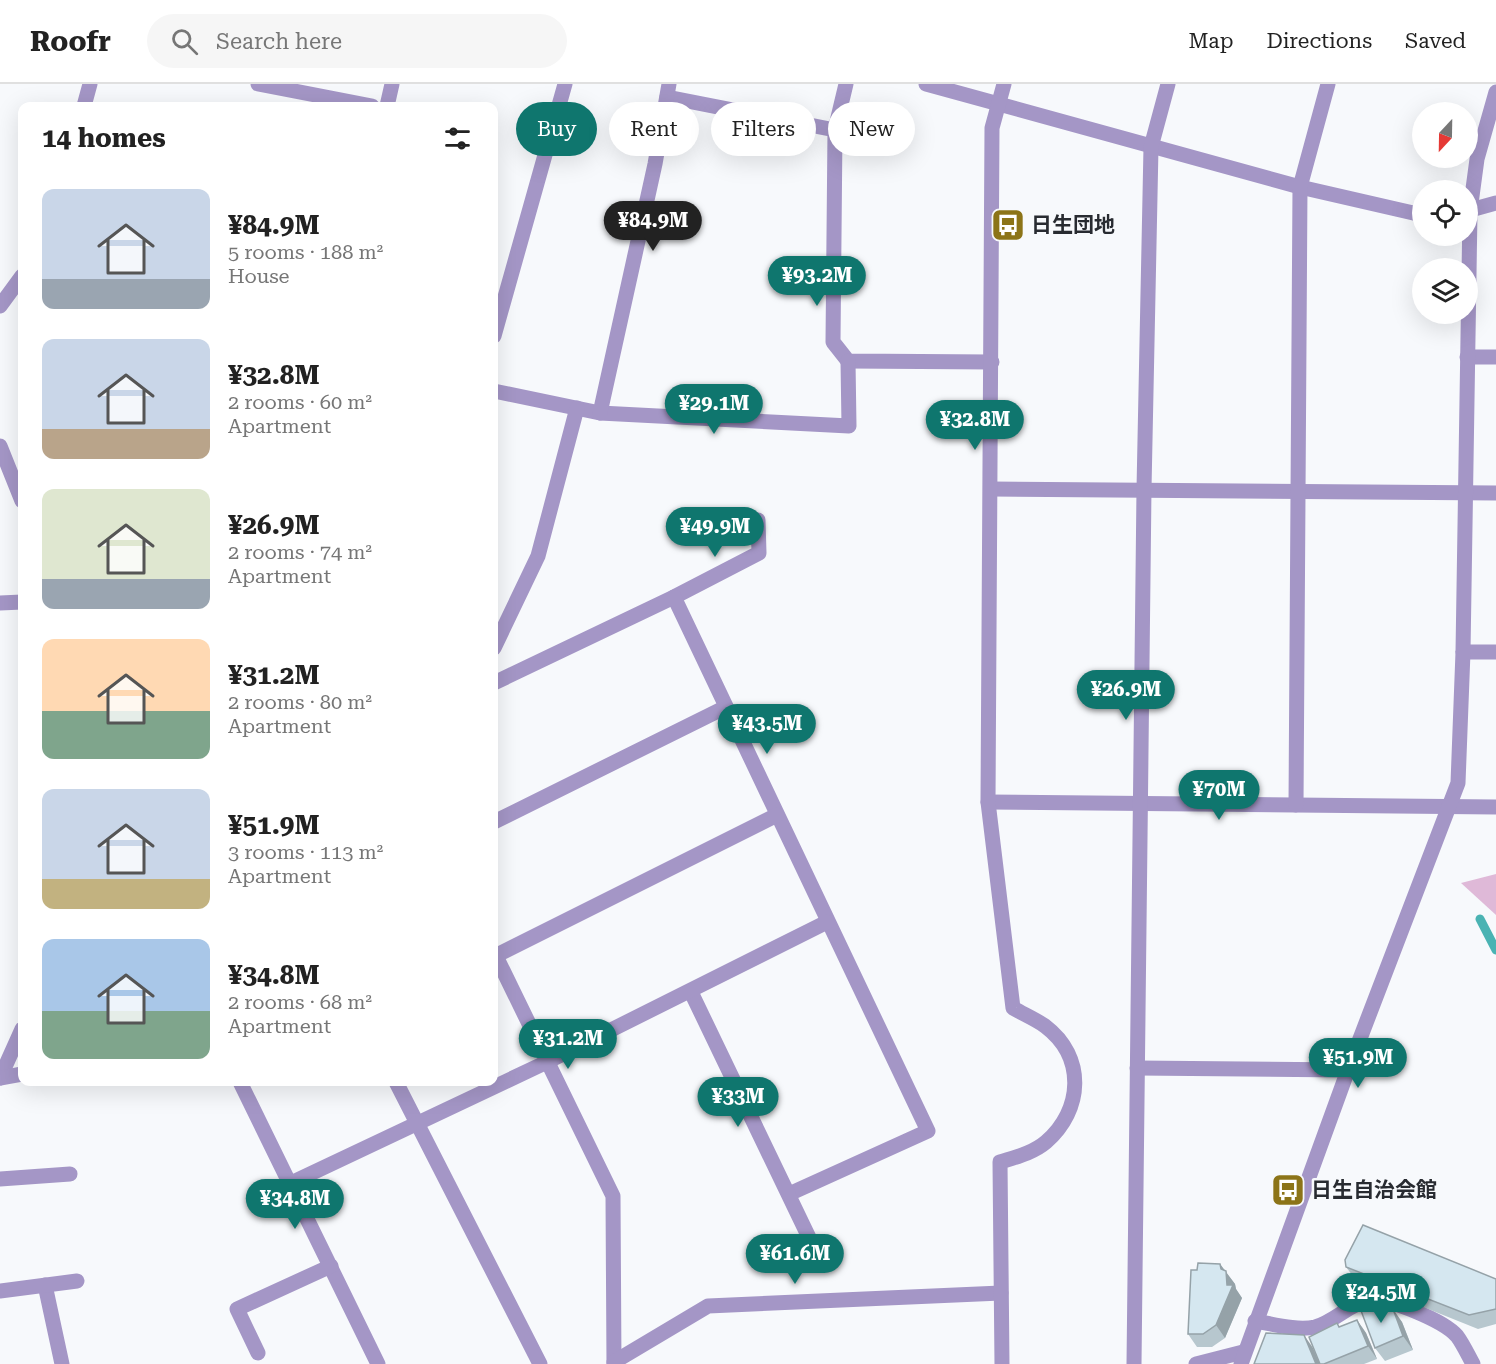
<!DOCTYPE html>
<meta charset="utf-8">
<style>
body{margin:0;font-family:"Roboto Serif","Noto Sans JP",serif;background:#f6f6f6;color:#222;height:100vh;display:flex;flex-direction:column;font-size:22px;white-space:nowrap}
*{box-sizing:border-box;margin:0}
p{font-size:20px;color:#767676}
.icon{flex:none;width:33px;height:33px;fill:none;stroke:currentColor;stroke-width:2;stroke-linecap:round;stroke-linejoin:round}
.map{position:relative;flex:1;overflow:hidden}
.details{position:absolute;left:18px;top:18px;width:480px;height:984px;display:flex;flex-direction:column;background:#fff;border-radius:12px;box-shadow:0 6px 24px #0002}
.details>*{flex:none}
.top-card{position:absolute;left:516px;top:18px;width:570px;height:54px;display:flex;gap:12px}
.needle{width:39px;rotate:202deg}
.buttons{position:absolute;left:1412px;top:18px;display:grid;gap:12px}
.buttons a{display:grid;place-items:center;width:66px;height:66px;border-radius:50%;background:#fff;box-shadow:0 6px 24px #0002;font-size:30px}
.price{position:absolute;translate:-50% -51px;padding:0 14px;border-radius:21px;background:#0f766e;color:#fff;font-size:20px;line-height:39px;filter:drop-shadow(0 2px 3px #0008)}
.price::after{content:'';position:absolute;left:50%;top:36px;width:18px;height:14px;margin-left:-9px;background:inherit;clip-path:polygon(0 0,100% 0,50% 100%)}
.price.current{background:#222;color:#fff}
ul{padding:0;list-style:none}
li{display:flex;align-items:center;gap:18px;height:150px;padding:0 24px}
li span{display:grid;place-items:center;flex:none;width:168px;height:120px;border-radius:12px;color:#555}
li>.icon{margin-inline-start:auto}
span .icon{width:72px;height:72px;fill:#fffc;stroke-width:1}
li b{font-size:26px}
h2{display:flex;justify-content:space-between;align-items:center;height:72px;padding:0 24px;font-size:26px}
.tag{padding:0 21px;border-radius:27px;background:#fff;box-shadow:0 6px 24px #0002;font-size:21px;line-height:54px}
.tag.current{background:#0f766e;color:#fff}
header{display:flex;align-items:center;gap:36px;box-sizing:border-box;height:84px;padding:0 30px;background:#fff;border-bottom:2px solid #e0e0e0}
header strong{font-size:28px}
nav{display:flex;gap:33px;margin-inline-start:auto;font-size:21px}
.search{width:420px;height:54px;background:#f6f6f6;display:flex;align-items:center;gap:15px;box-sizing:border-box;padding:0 21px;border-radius:33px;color:#767676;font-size:22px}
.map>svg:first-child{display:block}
.green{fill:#dfb9d8}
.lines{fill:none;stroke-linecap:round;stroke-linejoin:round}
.stream{stroke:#4ab3b3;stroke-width:9}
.minor{stroke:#a496c6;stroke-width:15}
.wall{fill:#b7c7ce}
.shaded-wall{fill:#95a2a8}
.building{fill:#d5e7f0;stroke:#95a2a8;stroke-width:1.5}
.labels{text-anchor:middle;stroke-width:5;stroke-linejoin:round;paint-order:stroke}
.poi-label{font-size:21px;font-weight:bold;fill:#282b31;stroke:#f7f9fc;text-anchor:start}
</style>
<header>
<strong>Roofr</strong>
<div class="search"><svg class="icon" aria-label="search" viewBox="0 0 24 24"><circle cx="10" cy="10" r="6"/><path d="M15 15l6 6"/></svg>Search here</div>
<nav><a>Map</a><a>Directions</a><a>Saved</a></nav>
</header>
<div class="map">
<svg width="1496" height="1280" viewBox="0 0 1496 1280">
<rect width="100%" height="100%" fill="#f7f9fc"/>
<!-- green -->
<path class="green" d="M1496,790V831L1461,799Z"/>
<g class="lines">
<!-- stream -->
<path class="stream" d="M1480,835L1496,866"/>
<!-- minor -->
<g class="minor">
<path d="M258,0L372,22"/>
<path d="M846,0L835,46L833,258L848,277L992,278"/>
<path d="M926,0L1300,103L1422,131"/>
<path d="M667,13L835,46"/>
<path d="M84,22L90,0"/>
<path d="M387,22L392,0"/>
<path d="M1467,127L1496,119"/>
<path d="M0,222L22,192"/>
<path d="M494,252L565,0"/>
<path d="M1467,273H1496"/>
<path d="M494,307L600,329L849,342L848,277"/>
<path d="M600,329L655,80L669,0"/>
<path d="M0,362L22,417"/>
<path d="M991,405L1496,409"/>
<path d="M674,513L759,469L758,436"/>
<path d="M0,519L22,518"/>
<path d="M494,564L538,472L577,324"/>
<path d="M1463,568H1496"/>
<path d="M494,599L674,513L928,1047L789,1110"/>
<path d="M988,718L1496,723"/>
<path d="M1296,721L1300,103L1328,0"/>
<path d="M494,738L726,623"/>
<path d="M494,868L613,1112L614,1280"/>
<path d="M495,872L777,731"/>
<path d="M691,908L815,1166"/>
<path d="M1137,984L1348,986"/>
<path d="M0,994L22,945"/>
<path d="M0,994L22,990"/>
<path d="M240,998L378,1280"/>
<path d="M396,998L540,1280"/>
<path d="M0,1095L70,1090"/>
<path d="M291,1099L549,977L827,838"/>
<path d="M45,1201L62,1280"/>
<path d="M0,1207L77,1197"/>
<path d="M1255,1237C1273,1240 1297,1247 1315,1243C1334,1238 1349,1220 1369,1216C1388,1213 1444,1237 1457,1252C1463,1260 1468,1271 1473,1280"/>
<path d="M258,1269L237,1225L331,1182"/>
<path d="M614,1278L708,1222L1001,1209"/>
<path d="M1002,1280L1000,1078C1016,1073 1033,1069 1046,1058C1083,1026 1086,973 1045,942C1035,935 1023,930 1013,924L988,718L992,44L1004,0"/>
<path d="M1134,1280L1144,405L1151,63L1168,0"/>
<path d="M1196,1280L1243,1268"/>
<path d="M1241,1280L1348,986L1458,699L1463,568L1470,127L1477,75L1496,8"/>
</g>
</g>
<!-- wall -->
<g class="wall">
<path d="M1220,1180L1235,1200L1236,1205L1242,1214L1225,1254L1212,1263H1197L1188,1250L1197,1186Z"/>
<path d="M1346,1183L1496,1195V1240L1478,1245L1356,1196Z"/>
<path d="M1380,1216L1387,1226L1402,1238L1413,1266L1385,1277L1375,1264Z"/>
<path d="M1357,1236L1366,1249L1377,1275L1364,1280H1320L1339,1243Z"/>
</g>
<!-- shaded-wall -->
<g class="shaded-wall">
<path d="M1220,1180L1235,1200L1236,1205L1242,1214L1225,1254L1216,1241L1227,1201L1221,1185Z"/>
<path d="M1393,1225L1402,1238L1413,1266L1403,1252Z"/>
<path d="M1357,1236L1366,1249L1377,1275L1368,1262Z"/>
<path d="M1304,1251L1313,1264L1320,1280H1316Z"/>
</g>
<!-- building -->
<g class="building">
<path d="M1363,1141L1496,1195V1225L1469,1231L1346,1183L1345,1176Z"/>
<path d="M1198,1179L1220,1180L1221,1185L1226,1187L1227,1201H1233L1216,1241L1203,1250H1188L1191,1186H1197Z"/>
<path d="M1380,1216L1385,1227L1393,1225L1403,1252L1375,1264L1360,1224Z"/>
<path d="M1357,1236L1368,1262L1324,1280H1320L1309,1253L1337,1239L1339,1243Z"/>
<path d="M1266,1249L1304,1251L1316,1280H1254Z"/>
</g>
<!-- icons -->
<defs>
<symbol id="bus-square" viewBox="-11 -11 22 22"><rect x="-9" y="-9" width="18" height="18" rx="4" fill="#8c7418" stroke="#f7f9fc"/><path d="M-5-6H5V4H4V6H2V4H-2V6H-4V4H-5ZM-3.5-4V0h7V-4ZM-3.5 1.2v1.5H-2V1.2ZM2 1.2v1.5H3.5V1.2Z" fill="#fff"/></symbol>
</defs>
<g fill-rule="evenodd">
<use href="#bus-square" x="989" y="122" width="38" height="38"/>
<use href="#bus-square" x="1269" y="1087" width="38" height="38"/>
</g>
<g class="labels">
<!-- poi labels -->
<g class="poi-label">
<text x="1031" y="148">日生団地</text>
<text x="1311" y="1113">日生自治会館</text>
</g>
</g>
</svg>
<div class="buttons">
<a><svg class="needle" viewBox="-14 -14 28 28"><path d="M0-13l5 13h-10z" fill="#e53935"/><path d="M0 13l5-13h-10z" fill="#767676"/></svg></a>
<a><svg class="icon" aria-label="locate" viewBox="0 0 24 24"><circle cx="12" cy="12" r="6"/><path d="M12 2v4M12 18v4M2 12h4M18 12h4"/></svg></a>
<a><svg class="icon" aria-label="layers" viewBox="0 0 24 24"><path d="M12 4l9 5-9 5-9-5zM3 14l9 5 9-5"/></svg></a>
</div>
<b class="price current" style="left:653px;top:168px">¥84.9M</b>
<b class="price" style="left:817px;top:223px">¥93.2M</b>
<b class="price" style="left:714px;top:351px">¥29.1M</b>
<b class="price" style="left:975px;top:367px">¥32.8M</b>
<b class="price" style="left:715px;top:474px">¥49.9M</b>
<b class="price" style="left:1126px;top:637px">¥26.9M</b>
<b class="price" style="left:767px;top:671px">¥43.5M</b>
<b class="price" style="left:1219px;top:737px">¥70M</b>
<b class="price" style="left:568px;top:986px">¥31.2M</b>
<b class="price" style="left:1358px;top:1005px">¥51.9M</b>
<b class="price" style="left:738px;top:1044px">¥33M</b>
<b class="price" style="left:295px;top:1146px">¥34.8M</b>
<b class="price" style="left:795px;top:1201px">¥61.6M</b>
<b class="price" style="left:1381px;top:1240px">¥24.5M</b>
<div class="top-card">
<a class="tag current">Buy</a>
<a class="tag">Rent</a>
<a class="tag">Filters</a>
<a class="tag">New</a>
</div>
<section class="details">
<h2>14 homes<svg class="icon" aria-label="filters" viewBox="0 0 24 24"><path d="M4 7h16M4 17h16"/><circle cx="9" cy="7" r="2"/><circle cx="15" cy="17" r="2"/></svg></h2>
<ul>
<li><span style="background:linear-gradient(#c9d6e8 75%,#9aa5b1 0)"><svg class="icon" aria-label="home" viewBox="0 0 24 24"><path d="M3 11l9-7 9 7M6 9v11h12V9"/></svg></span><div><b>¥84.9M</b><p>5 rooms · 188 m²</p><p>House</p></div></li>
<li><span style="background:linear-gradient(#c9d6e8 75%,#b9a48a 0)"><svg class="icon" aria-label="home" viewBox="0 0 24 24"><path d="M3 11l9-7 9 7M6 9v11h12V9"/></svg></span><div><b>¥32.8M</b><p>2 rooms · 60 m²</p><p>Apartment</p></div></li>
<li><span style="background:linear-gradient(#dfe7d0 75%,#9aa5b1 0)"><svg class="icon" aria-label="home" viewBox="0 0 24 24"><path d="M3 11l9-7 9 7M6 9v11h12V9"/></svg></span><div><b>¥26.9M</b><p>2 rooms · 74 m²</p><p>Apartment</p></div></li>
<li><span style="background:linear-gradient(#ffd9b3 60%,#7fa58c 0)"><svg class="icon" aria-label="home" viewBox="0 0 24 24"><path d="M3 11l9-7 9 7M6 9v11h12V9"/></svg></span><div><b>¥31.2M</b><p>2 rooms · 80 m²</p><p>Apartment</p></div></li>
<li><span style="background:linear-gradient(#c9d6e8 75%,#c2b280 0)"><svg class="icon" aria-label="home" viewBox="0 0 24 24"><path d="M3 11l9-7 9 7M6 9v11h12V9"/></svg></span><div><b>¥51.9M</b><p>3 rooms · 113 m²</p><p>Apartment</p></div></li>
<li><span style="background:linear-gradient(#a9c7e8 60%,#7fa58c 0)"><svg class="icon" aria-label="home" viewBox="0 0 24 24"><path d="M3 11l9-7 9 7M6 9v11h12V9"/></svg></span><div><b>¥34.8M</b><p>2 rooms · 68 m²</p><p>Apartment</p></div></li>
</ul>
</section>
</div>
